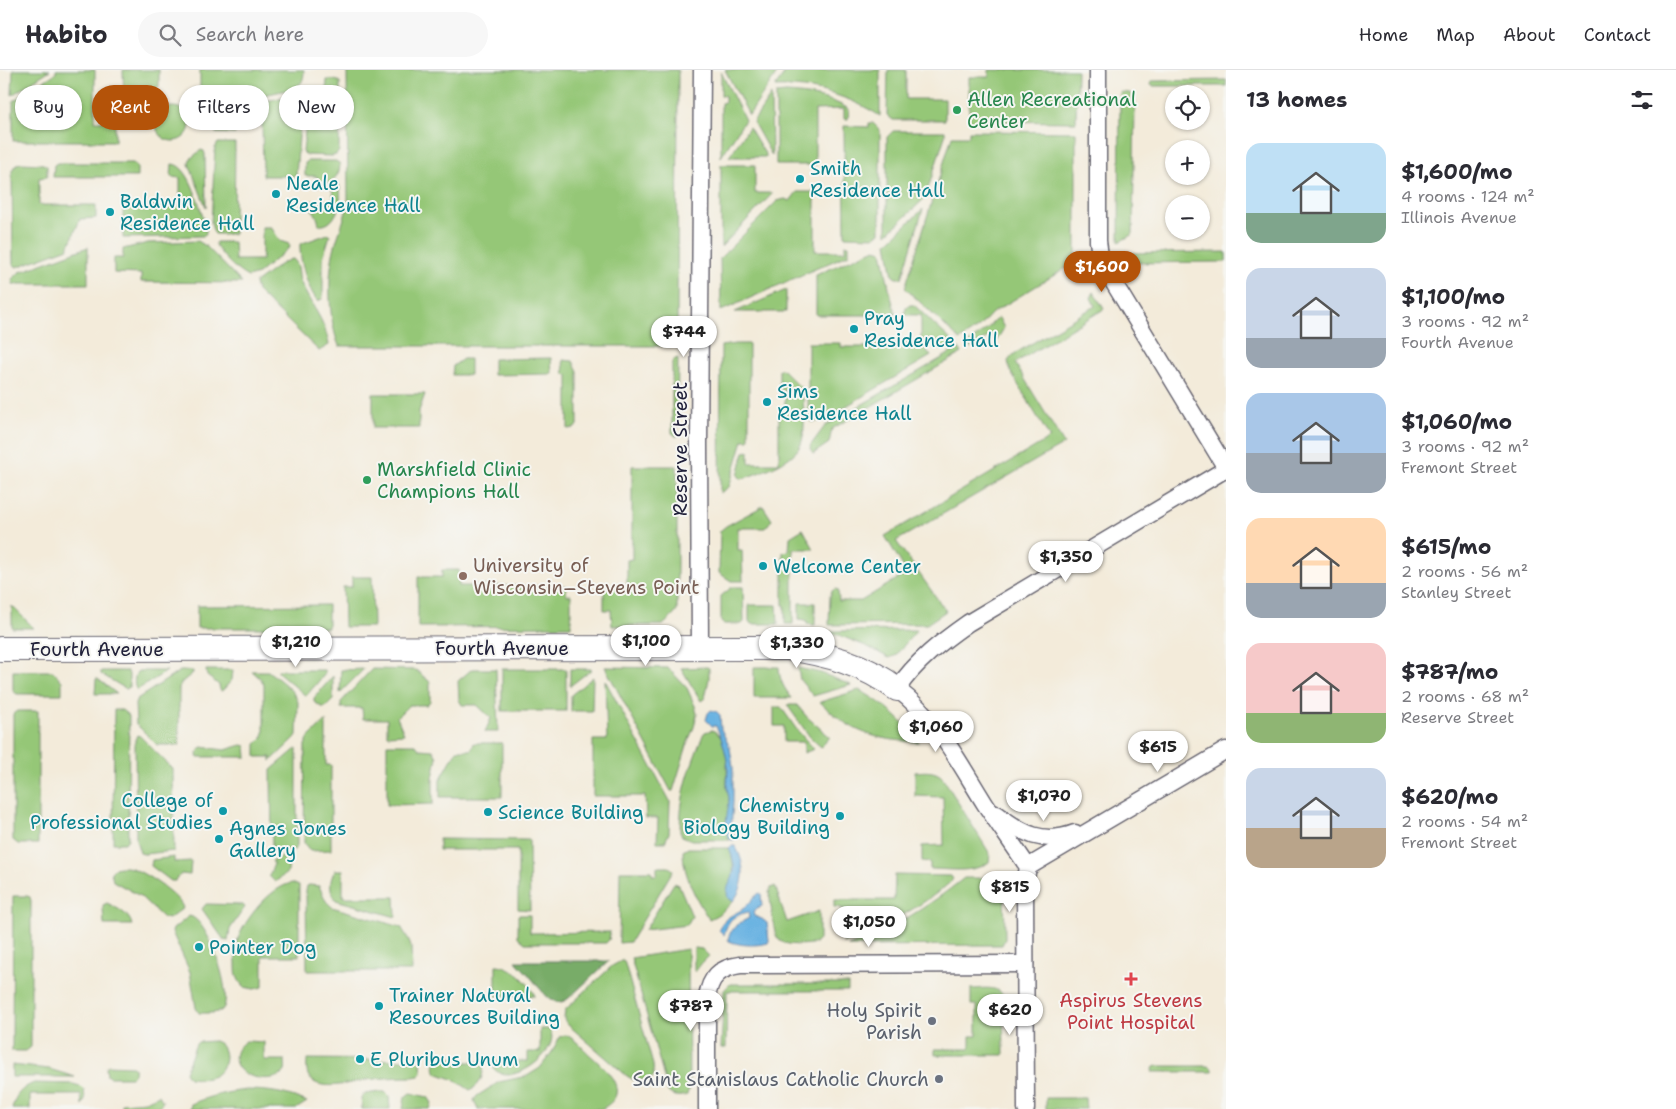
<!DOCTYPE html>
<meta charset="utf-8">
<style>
body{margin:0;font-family:"Shantell Sans",sans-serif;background:#f7f7f7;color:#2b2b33;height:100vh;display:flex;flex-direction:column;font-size:19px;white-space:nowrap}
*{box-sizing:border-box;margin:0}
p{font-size:16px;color:#7c7c81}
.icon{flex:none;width:28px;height:28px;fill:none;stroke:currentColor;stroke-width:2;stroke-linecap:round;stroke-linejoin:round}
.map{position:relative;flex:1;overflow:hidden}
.panel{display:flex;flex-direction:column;background:#fff;width:450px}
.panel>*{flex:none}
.banner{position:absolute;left:15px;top:15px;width:475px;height:45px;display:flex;gap:10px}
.tools{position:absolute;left:1165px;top:15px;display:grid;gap:10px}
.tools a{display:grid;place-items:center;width:45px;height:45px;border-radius:50%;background:#fff;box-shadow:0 1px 4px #0004;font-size:25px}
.price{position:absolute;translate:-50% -42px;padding:0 11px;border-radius:18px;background:#fff;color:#222;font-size:16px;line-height:32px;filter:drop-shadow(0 1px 2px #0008)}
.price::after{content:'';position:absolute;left:50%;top:30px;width:15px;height:11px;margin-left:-8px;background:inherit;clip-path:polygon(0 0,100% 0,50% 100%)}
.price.on{background:#b45309;color:#fff}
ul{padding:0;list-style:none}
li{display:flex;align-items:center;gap:15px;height:125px;padding:0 20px}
li span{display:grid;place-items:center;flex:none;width:140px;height:100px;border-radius:15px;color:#555}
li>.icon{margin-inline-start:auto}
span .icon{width:60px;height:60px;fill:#fffc;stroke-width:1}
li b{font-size:21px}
h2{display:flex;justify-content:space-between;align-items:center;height:60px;padding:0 20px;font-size:21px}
.tag{padding:0 18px;border-radius:22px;background:#fff;box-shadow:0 1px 4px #0004;font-size:18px;line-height:45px}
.tag.on{background:#b45309;color:#fff}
header{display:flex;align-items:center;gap:30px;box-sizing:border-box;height:70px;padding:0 25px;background:#fff;border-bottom:1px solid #e1e1e2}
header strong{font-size:24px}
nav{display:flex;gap:28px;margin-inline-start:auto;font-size:18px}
.search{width:350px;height:45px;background:#f7f7f7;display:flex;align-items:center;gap:12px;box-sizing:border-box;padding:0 18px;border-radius:28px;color:#7c7c81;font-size:19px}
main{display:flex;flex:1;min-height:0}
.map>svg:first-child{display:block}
.green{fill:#95c777;stroke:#5c7459}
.forest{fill:#78ac68;stroke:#4d6752}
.water{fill:#6ab3e2;stroke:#466a8e}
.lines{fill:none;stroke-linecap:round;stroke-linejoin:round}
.street-casing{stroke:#6b6873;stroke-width:19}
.secondary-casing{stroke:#6b6873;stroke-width:26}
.street{stroke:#fff;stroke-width:16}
.secondary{stroke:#fff;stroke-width:24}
.leisure-dot{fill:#2e9e5b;stroke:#f6f6f2;stroke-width:2}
.culture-dot{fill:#0f9aa8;stroke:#f6f6f2;stroke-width:2}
.education-dot{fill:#8d6e63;stroke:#f6f6f2;stroke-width:2}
.health-dot{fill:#e0444e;stroke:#f6f6f2;stroke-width:2}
.worship-dot{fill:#6b7280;stroke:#f6f6f2;stroke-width:2}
.labels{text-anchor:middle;stroke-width:4;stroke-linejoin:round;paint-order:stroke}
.leisure-label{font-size:19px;fill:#27864d;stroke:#f6f6f2;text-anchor:start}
.culture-label{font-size:19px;fill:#0d838f;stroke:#f6f6f2;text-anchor:start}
.street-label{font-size:19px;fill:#22223b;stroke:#f6f6f2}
.education-label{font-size:19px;fill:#785e54;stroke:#f6f6f2;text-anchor:start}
.health-label{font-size:19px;fill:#be3a42;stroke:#f6f6f2}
.worship-label{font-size:19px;fill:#5b616d;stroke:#f6f6f2;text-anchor:end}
</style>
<header>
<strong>Habito</strong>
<div class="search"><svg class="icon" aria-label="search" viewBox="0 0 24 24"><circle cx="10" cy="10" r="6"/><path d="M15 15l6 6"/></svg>Search here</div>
<nav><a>Home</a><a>Map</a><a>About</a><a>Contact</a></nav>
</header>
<main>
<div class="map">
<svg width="1226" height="1039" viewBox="0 0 1226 1039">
<rect width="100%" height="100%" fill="#f6f6f2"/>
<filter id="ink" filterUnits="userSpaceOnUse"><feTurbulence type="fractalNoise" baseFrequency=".02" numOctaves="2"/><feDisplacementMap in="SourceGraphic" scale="10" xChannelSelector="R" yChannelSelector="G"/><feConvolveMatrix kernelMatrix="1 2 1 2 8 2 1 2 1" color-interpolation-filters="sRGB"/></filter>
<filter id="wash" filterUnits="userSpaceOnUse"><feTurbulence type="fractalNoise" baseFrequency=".0096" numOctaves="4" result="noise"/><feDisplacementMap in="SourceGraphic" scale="20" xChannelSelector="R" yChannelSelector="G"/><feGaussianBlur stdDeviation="1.12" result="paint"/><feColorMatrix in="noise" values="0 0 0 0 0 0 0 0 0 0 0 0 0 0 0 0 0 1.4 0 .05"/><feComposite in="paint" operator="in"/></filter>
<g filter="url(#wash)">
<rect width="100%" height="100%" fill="#f3ebda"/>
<!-- green -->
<g class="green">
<path d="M13,0H50L12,25Z"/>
<path d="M56,0H95V51H115V71H13V31L56,3Z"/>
<path d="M123,0H159V16L140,33L124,34Z"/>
<path d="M200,0H304C304,10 302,15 292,19L216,35L209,33L200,22Z"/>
<path d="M347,0H678L677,276H339C328,248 327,205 335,176C339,161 346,147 348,131Z"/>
<path d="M725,0H779L749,45Z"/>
<path d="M787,0H880V46C849,26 812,15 775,17Z"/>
<path d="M888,0H906V29H945V50H893L887,45Z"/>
<path d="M989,0H1077L1076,52L969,51V7H989Z"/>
<path d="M721,2L745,50L721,87V33L725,32V26L721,25Z"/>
<path d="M327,10H335L340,12L339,81L336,85L332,86L306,85L303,82L308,30L315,22H326Z"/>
<path d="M1226,10V16H1152L1151,15L1152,11Z"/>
<path d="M1120,22L1130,23L1135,31L1133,164L1119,172Z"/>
<path d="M786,23C807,24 831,28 849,39L848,49H844V39L815,40V95H776V24Z"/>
<path d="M295,24L301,25L302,29L296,106H263L262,48H235V64L216,63C213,58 213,50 215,44Z"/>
<path d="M771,25L772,86L753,52Z"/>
<circle cx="173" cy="54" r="17"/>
<path d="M869,53H873L880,60V162L874,167L845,166L844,56L869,57Z"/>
<path d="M749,57L767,87H729Z"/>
<path d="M893,61H945V66L925,128L887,164V67Z"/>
<path d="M969,61L1076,62V192L992,243L979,257L960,270L905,218L952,66H969Z"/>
<path d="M218,73H235L234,164H215L213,161L211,153L215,78Z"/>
<path d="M201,80L204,81L205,84L206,137L189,94L190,89Z"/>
<path d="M308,91H336L340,94C340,107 330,115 317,116V106H305V93Z"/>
<path d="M21,93L43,94L47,96V107L39,108V135H96V148L80,149L68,178L17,197L13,194L12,100L17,94Z"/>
<path d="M57,93H133L137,96V107H53L54,95Z"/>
<path d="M172,94C191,95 201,142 206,158V164L203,166L123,168V135H180V108L171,107Z"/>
<path d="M721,95H755V123H773L721,177Z"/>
<path d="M337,111C346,124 337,158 319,155C317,142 311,136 299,132L331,130L334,128L331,116Z"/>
<path d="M797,122H815V181H845V174L849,175V184L721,241L720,188L777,131L785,129L790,131Z"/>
<path d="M923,139L902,208H896L893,206L887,173Z"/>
<path d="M262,157H271L280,171L289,174L290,177L258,204L248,207C237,202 220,184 215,174L216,172H234L235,190H262Z"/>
<path d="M328,164L330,165L323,188V226L322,229L318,231C308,221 299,189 300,174Z"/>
<path d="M198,171L206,176L242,213L141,212V204L114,203V188H123V179L148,173Z"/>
<path d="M88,177V214H13L12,209L20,202Z"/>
<path d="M875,179L882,181L890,223L896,245H816V205Z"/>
<path d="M1226,182V192L1126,193L1121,183Z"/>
<path d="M293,189C300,194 298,203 300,211C310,235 325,248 329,275L319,281L257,221L255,213C264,207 285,189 293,189Z"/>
<path d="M786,220V242H735Z"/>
<path d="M1094,222L1104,239L1015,293L1064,374L896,471L946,541L927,554L829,555L830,526L832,521L835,519L838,520L839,531H861L907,503L885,466L1050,368L1010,301L1008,291L1014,284L1095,236L1091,228Z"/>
<path d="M910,235H914L954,273L941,280L934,272L924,277L931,286L821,351L811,352L808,347V273H841V277H868L869,273L921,272V245H904L906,238Z"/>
<path d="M999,248L1004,258L994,275L989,267L970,278L966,275L988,258L994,251Z"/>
<path d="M735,274H749V370H743L729,417L720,423L721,276Z"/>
<path d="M959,278L962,283L832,359L829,373L813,384L810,376L825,356Z"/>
<path d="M551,288L552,304L493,305V289Z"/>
<path d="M678,288L677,367L672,363V292L675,289Z"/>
<path d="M463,289H470V305H452L453,296Z"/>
<path d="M563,290L573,291L578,301V354L575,358L568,359V305L564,304Z"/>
<path d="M779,299H782L803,320C803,335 806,357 802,371C797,391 762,401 745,408L741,409L738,405L744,382L749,381V393H779V345L785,344V320H779Z"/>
<path d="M373,324H425L419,341V358H373Z"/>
<path d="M632,396H677V541L673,546L663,555L612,556L611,540H604V516H627V490L632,489Z"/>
<path d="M763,436L772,450L765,458H738V480H742L743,511H731L719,503L720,461L726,456Z"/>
<path d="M803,459L814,479H793V554H785V535H783V482L789,481L790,467Z"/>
<path d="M442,500H459V516H566V525H571V556L418,557V507H442Z"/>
<path d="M352,507H372L373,557H344L343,517H352Z"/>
<path d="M732,517H743L744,552L742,554H724L721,552V526Z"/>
<path d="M799,533H815V555L807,554L806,550L799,549Z"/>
<path d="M328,535V558H197V536Z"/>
<path d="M749,535H777L778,554H751L749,551Z"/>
<path d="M12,536L34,558H12Z"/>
<path d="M917,560L895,586L889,588L868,577L831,562V561Z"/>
<path d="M605,597L668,598L687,618L695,636L697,644L694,657L688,672L673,721H671Z"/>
<path d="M707,597L709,598V609L705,628L701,631L681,598Z"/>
<path d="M754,597H779C779,609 784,619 792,628H754Z"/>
<path d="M798,598L821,603L851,615L813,626L800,610Z"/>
<path d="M364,599L340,623L341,600Z"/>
<path d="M372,599L416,600L430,612V631L427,635H409L397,647L404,664L387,665V649H363L362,638H341V632Z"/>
<path d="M472,599H496L498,662H485L491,648L477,635H462L459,630L458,611Z"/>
<rect x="502" y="599" width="64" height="42"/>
<path d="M570,599H592L570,616Z"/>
<path d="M206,600H233L232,610L222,621L220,620L219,615L207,606Z"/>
<path d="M278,600H324L325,604L306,626L278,602Z"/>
<path d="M13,601H53L62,611V624H17L13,621Z"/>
<path d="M101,601H127L129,604V617L126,619L101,604Z"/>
<path d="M138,601H167L137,620C133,616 134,605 138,601Z"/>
<path d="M180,601H193V603L182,612L179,618V675H157L136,654L135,634L137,629Z"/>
<path d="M252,601H268C278,609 294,619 298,632L297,665L295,668L271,691V687H256V674L262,668L264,663V615L261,609Z"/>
<path d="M333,606V630L326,637H322L314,632V628Z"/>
<path d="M593,607L592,641H571V625Z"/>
<path d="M96,609H98L117,624H95Z"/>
<path d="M605,610L670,731L669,763L665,772H657L658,748H646L645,726H593V670H607Z"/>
<path d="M859,620C884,633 902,650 919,672C874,670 852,663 820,632Z"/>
<path d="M787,635H797L807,647L830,667L821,677L810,667Z"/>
<path d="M774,637H781L797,660L814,679L804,683V672H784V656H774Z"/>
<path d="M114,640H122L129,646L128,769L125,773H113Z"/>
<path d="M17,641H38V774H18L13,770V644Z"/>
<path d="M326,651V695H331V780L310,781L304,773L305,675L309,667Z"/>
<path d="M712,660C730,667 727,701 727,717C727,720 729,724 729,728C730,743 723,755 730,770H692L682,766L680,762C680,723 689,701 703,665L705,662Z"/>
<path d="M137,665L140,666L173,699L174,781L144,784L140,783L136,770L135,670Z"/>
<path d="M474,673H502V727H440V710L457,680H471Z"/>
<path d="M387,674H415L419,679L433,680L437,687L433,708V734L387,735Z"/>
<path d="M242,675L246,676L247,687H197L198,682L202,677L225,680Z"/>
<path d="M297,678V776L294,780H272L271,700Z"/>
<path d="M915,702C925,701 936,700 943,708L990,784L989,792C973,804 949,799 930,799V792L922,791V776L944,775L943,727L915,726Z"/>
<path d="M439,769L529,770L530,840L518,839V780H439Z"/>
<path d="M688,778H729C737,797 732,809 728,828L733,831C726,839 719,845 709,849C696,830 683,804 683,781Z"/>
<path d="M174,787V792L191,791L190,805L181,804L175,811H171L151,796L152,790Z"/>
<path d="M283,787L289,789L288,802L275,812L269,806L274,794L272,791Z"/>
<path d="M120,797C126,797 131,797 136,800C148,805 180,826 183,838L169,849L163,848L140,826L113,811L111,802L115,798Z"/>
<path d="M657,797H669L673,800L672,802L630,872L619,873L620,801H652V805H657Z"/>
<path d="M335,800H343V827H395L396,847L336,830C329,821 329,811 335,800Z"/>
<path d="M895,805L951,806L953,809C941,825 864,870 843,873L847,867V858L851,849L846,840L838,837H834V830H894Z"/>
<path d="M964,808H1004L1005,869L1002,875L848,876C891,860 928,837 964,808Z"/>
<path d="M292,813L299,816V886H263V917L254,919L244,917C237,910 236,904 236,895C236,887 235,879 237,872C243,851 270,817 292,813Z"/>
<path d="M674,813L679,815L692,846L687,855L645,860Z"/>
<path d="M309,815L319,816L326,831L332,837L401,857L409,870L411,877L412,901H307L306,821L307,816Z"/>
<path d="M775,816L787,852L819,841V870L816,873C808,875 784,877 778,869C773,863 771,832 769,822L771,818Z"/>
<path d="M13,826H27L30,827L31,831V977L26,981H12Z"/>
<path d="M107,833C117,838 130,844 132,855H104L103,837V835Z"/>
<path d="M206,834L243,835L245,837L230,859L228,871L224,870L202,839Z"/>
<path d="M518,845H530V863L610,862L609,870L606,873H525L518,867Z"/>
<path d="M189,846C208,847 235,929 222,940C217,944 205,943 199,943L196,938L190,902L172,862L173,859Z"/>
<path d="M695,878L702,879L709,886L701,894L695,902L694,900V880Z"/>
<path d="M688,879L689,1017L687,1025C680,1027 673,1027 668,1022L631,888Z"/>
<path d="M623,890L625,894L653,995L654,1006L650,1009L634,1010L627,1006L567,954L564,949L565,940L612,896Z"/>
<path d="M496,895C511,895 529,912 535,926H496Z"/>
<path d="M730,914H848V921H727L726,978H721L724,920Z"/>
<path d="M971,919C982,919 996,915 1003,925L1004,985H935V979H970V966H977V935H971Z"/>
<path d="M540,959H549C564,977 515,1019 494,999L493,992L528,991V982H540Z"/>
<path d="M566,965C575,969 583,978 590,985C606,999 634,1023 601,1039H478L474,1030L477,1026L499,1012L527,1006L540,998L552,982L560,966Z"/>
<path d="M214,971C228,975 228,996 217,1004C209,1010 199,1009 189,1008L185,1002L196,974L198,972Z"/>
<path d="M246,971L264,972V990H285C285,993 286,998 285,1001C279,1014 234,1011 235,987C236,979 240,975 246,971Z"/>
<path d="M438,988H458V992H483C484,1003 482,1015 470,1020L455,1010L436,1003C433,998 434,993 438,988Z"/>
<path d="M307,989L417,990L421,992L422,1003L419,1006L413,1007C397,1007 381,1008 366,1010C352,1012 316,1024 308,1005C306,1000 307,994 307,989Z"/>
<path d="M12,995L49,999L75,1007H12Z"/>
<path d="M108,995L133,996C135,999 135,1005 131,1007H110L107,1006L106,998Z"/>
<path d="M1157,996H1207L1211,997L1213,1002H1152L1154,997Z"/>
<path d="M34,1013L73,1014L80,1016L84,1020L85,1030L82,1035L81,1025H30V1039H12C15,1025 21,1018 34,1013Z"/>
<path d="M247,1020C268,1020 288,1023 307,1032L296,1039H190L191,1034C209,1026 227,1022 247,1020Z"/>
<path d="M380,1022H385L389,1026L390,1039H362L361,1027L365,1024Z"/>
<path d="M410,1023L428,1027L432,1033L430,1039H403L405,1027Z"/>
<path d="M159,1025L163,1032L159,1036L153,1039H122V1033L145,1031Z"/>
<path d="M1046,1028H1085L1086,1039H1046Z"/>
</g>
<!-- forest -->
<path class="forest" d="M516,891H609L569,928C553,941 542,920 532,909C527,902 520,897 516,891Z"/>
<!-- water -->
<g class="water">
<path d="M711,640L717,642L720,645L721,659L730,678L733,697V732L731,759L735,768L734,770H731C721,759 729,742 729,729C729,725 727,721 727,717C727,710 728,704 728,697C726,683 722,668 716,656H712L706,650L708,643Z"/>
<path d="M731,776H735C746,793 746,816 733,831L728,828C725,818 730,814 733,805C736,797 732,786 729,778Z"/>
<path d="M759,823L761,824L762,836L753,841L754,846L762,849L767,853L769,871L768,873C757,876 740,876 729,871L728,869C732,856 738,854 749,848L748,842C732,846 728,850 724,865L719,860C722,847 735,845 744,838C750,833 754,827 759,823Z"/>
</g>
</g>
<g filter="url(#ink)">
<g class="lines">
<defs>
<g id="street">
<path d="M1098,0V171L1100,186L1109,205L1226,398"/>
<path d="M700,577L699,374L702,0"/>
<path d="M997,744C1023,764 1043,775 1075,763"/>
<path d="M1028,797L1226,680"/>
<path d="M707,1039V928C710,907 719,898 740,895L1025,894"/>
<path d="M1026,1039L1025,814L1028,797C1014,776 999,755 985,734C958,691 938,650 897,619C916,591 941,572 968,553L1226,399"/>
</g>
<path id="secondary" d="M0,579L787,578C827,584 864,594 897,619"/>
</defs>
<!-- street casing -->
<use href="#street" class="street-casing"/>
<!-- secondary casing -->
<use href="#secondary" class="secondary-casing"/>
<!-- street -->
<use href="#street" class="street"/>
<!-- secondary -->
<use href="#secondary" class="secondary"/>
</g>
</g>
<!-- markers -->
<g class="leisure-dot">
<circle cx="957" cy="40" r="5"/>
<circle cx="367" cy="410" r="5"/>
</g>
<g class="culture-dot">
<circle cx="800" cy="109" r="5"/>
<circle cx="276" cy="124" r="5"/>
<circle cx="110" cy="142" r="5"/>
<circle cx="854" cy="259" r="5"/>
<circle cx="767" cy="332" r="5"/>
<circle cx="763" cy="496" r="5"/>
<circle cx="223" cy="741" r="5"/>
<circle cx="488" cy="742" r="5"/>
<circle cx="840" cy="746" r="5"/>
<circle cx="219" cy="769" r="5"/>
<circle cx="199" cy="877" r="5"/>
<circle cx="379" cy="936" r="5"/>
<circle cx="360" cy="989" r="5"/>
</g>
<circle class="education-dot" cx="463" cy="506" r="5"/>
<path class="health-dot" d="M1128.5 901.5h5v5h5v5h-5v5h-5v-5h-5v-5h5z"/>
<g class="worship-dot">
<circle cx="932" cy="951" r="5"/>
<circle cx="939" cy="1009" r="5"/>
</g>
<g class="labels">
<!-- leisure labels -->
<g class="leisure-label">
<text x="967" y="36">Allen Recreational<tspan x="967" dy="22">Center</tspan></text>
<text x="377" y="406">Marshfield Clinic<tspan x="377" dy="22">Champions Hall</tspan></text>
</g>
<!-- culture labels -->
<g class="culture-label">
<text x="810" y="105">Smith<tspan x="810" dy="22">Residence Hall</tspan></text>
<text x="286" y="120">Neale<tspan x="286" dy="22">Residence Hall</tspan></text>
<text x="120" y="138">Baldwin<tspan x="120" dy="22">Residence Hall</tspan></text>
<text x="864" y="255">Pray<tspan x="864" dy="22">Residence Hall</tspan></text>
<text x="777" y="328">Sims<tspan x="777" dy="22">Residence Hall</tspan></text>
<text x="773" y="503">Welcome Center</text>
<text x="213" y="737" text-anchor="end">College of<tspan x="213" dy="22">Professional Studies</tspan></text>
<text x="830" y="742" text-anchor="end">Chemistry<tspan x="830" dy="22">Biology Building</tspan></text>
<text x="498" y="749">Science Building</text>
<text x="229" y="765">Agnes Jones<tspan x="229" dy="22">Gallery</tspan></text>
<text x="209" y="884">Pointer Dog</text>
<text x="389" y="932">Trainer Natural<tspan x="389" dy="22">Resources Building</tspan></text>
<text x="370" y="996">E Pluribus Unum</text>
</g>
<!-- street labels -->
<g class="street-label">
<text transform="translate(680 379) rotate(-90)" y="7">Reserve Street</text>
<text x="502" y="585">Fourth Avenue</text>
<text x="97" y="586">Fourth Avenue</text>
</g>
<!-- education labels -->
<g class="education-label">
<text x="473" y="502">University of<tspan x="473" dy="22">Wisconsin–Stevens Point</tspan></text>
</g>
<!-- health labels -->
<g class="health-label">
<text x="1131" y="937">Aspirus Stevens<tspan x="1131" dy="22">Point Hospital</tspan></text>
</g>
<!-- worship labels -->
<g class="worship-label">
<text x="922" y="947">Holy Spirit<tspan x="922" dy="22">Parish</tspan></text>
<text x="929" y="1016">Saint Stanislaus Catholic Church</text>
</g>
</g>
</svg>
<div class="tools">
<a><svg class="icon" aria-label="locate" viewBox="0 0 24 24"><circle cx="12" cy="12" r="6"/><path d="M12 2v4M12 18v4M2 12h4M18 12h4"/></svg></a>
<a>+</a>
<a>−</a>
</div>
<b class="price on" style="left:1102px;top:223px">$1,600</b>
<b class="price" style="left:684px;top:288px">$744</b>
<b class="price" style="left:1066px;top:513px">$1,350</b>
<b class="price" style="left:646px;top:597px">$1,100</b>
<b class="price" style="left:296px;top:598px">$1,210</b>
<b class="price" style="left:797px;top:599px">$1,330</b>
<b class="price" style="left:936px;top:683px">$1,060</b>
<b class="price" style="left:1158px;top:703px">$615</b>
<b class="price" style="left:1044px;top:752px">$1,070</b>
<b class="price" style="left:1010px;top:843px">$815</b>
<b class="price" style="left:869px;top:878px">$1,050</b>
<b class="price" style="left:691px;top:962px">$787</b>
<b class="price" style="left:1010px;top:966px">$620</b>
<div class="banner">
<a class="tag">Buy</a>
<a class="tag on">Rent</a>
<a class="tag">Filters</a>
<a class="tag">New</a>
</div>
</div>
<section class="panel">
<h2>13 homes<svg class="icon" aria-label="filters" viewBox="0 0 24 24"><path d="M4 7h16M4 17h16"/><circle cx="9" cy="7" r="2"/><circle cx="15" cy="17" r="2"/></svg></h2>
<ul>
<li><span style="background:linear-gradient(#bfe0f5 70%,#7fa58c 0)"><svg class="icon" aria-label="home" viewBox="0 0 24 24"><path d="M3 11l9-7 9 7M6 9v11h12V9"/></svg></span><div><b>$1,600/mo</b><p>4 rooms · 124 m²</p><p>Illinois Avenue</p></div></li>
<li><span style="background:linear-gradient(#c9d6e8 70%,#9aa5b1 0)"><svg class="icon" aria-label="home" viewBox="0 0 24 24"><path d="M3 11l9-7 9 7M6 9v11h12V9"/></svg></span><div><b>$1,100/mo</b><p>3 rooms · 92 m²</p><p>Fourth Avenue</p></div></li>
<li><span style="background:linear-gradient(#a9c7e8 60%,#9aa5b1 0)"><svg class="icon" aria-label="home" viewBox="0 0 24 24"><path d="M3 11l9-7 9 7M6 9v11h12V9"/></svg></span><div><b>$1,060/mo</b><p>3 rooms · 92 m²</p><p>Fremont Street</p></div></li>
<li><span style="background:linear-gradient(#ffd9b3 65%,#9aa5b1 0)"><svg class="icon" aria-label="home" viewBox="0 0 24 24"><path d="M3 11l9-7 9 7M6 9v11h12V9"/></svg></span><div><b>$615/mo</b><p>2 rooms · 56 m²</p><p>Stanley Street</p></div></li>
<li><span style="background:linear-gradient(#f6c9c9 70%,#8fb573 0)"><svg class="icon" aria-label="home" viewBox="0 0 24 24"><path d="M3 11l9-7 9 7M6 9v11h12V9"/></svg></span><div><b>$787/mo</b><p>2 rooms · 68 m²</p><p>Reserve Street</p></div></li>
<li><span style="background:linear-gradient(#c9d6e8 60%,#b9a48a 0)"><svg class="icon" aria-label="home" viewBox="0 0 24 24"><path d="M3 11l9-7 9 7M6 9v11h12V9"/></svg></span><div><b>$620/mo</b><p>2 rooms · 54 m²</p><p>Fremont Street</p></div></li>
</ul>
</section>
</main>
